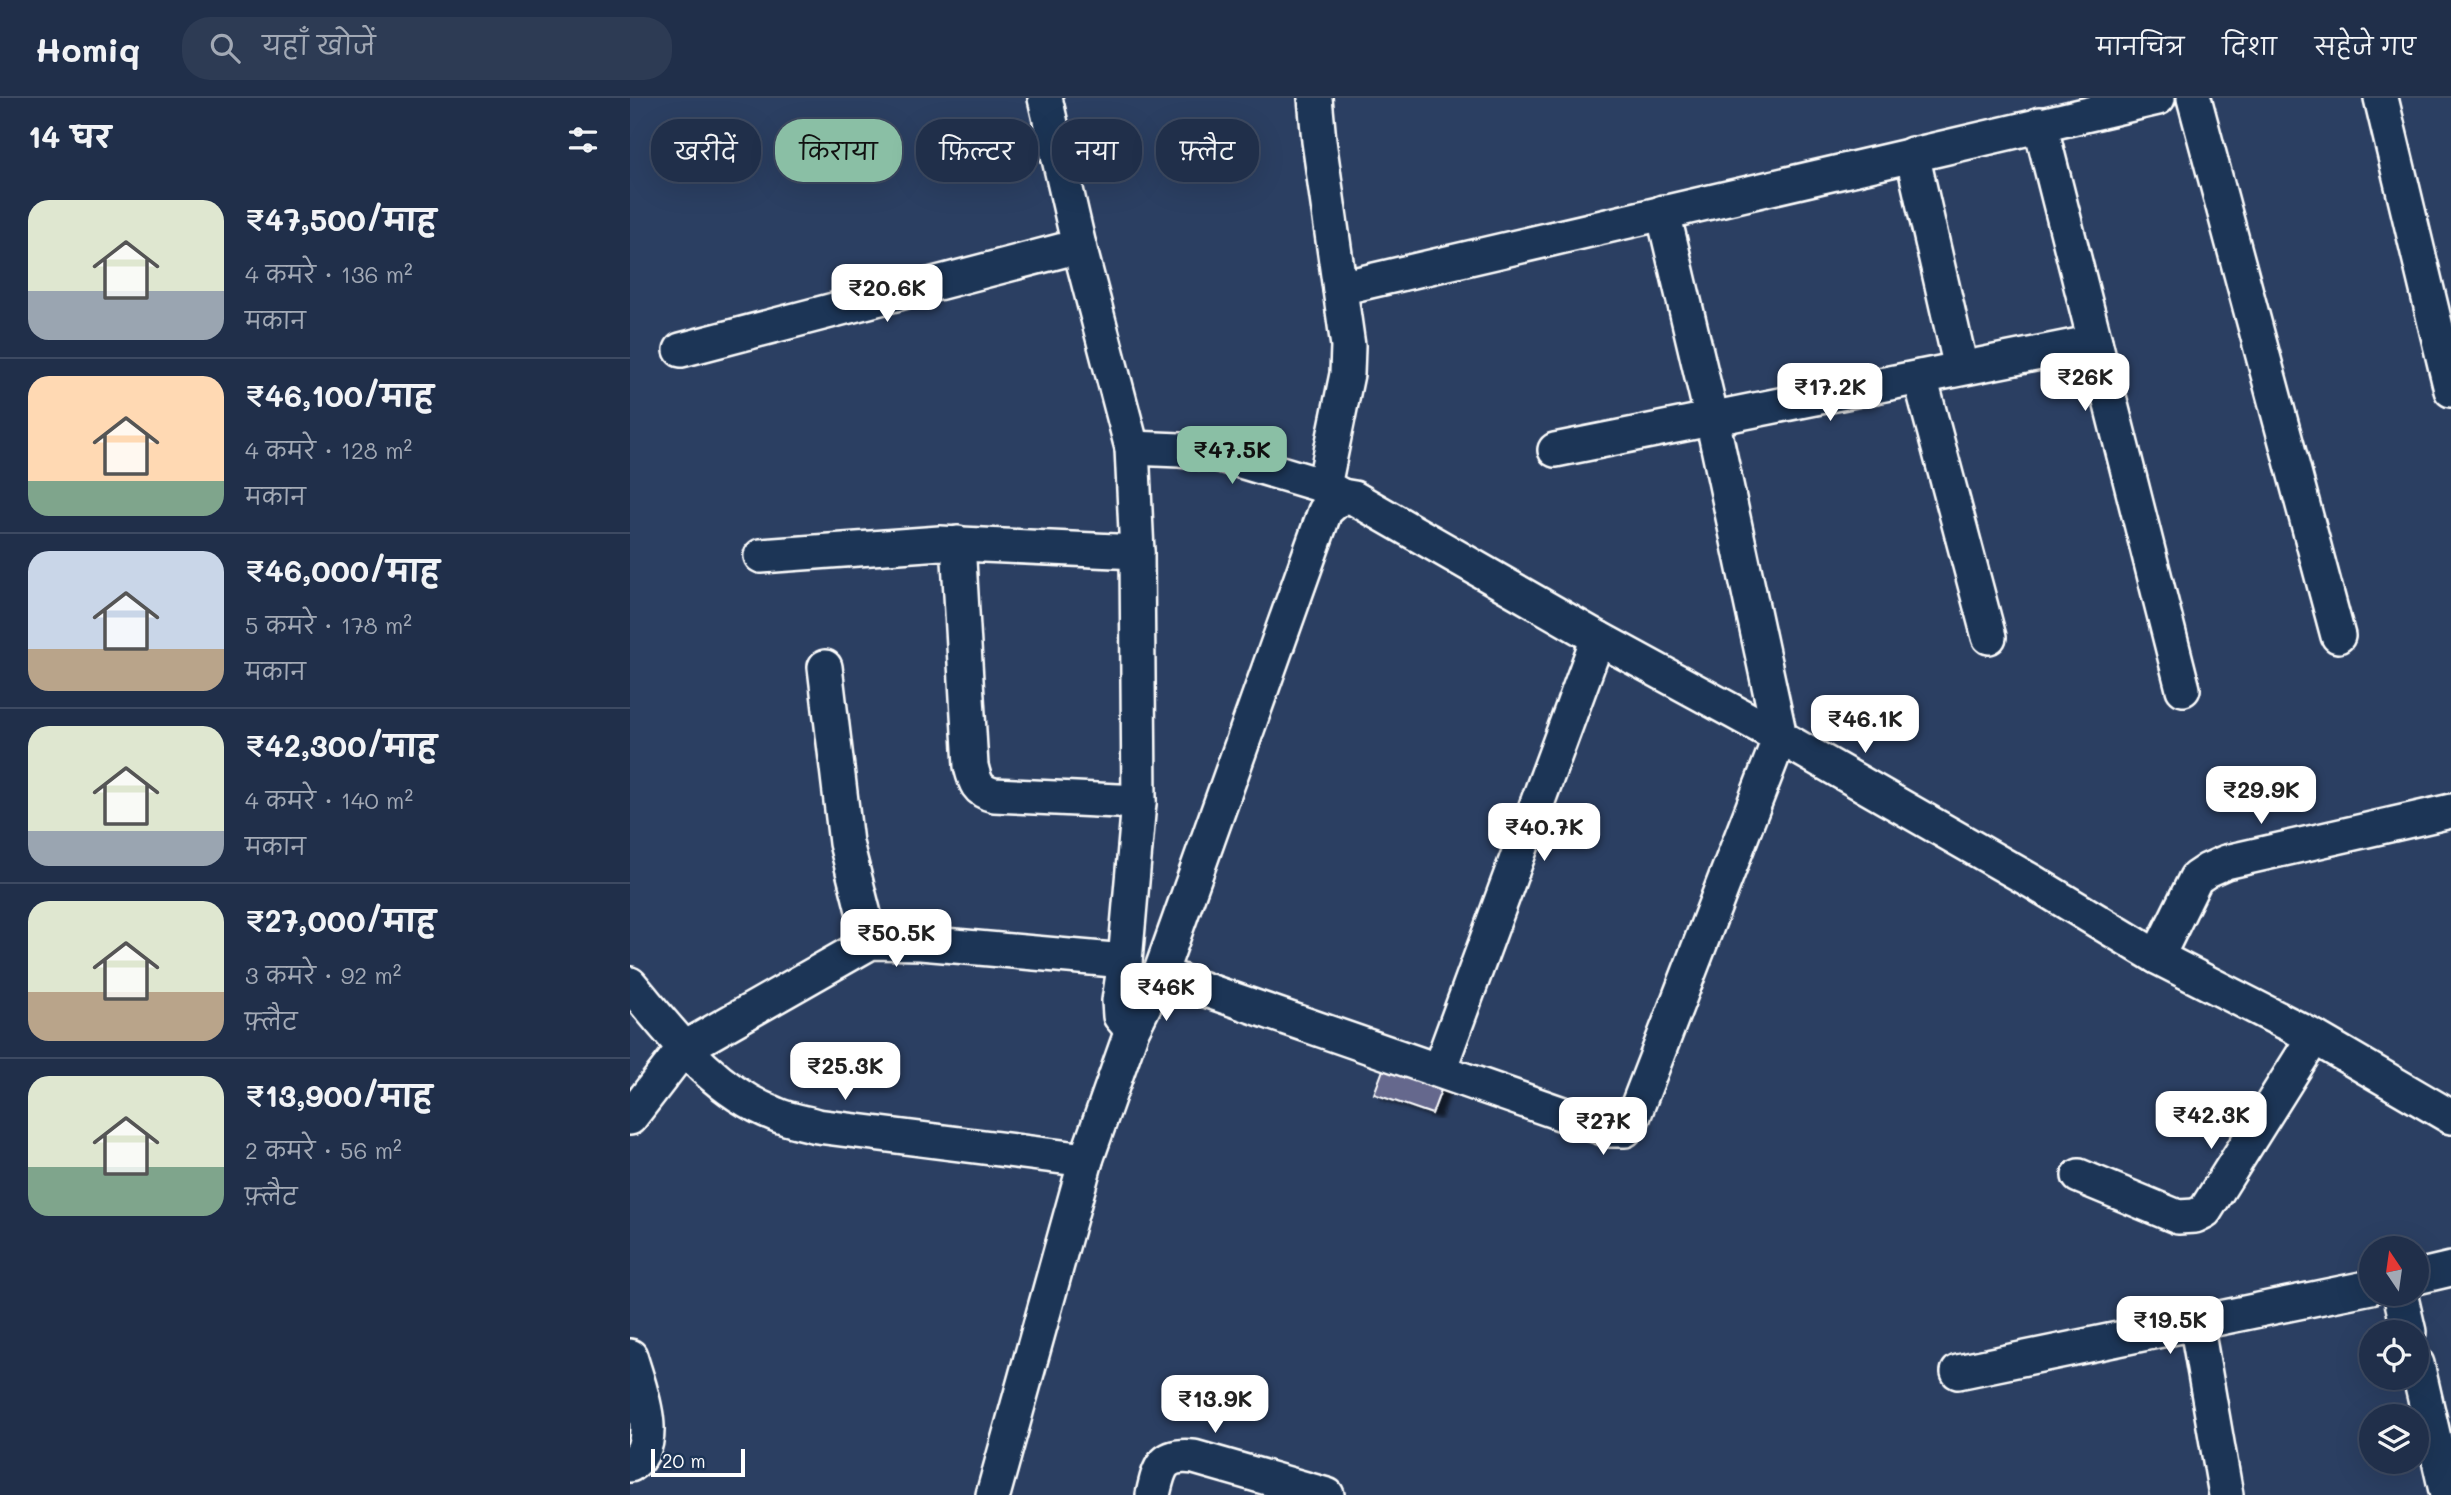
<!DOCTYPE html>
<html lang="hi">
<meta charset="utf-8">
<style>
body{margin:0;font-family:Mali,"Playpen Sans Deva",sans-serif;background:#2d3b54;color:#f1f3f6;height:100vh;display:flex;flex-direction:column;font-size:26px;white-space:nowrap}
*{box-sizing:border-box;margin:0}
p{font-size:23px;color:#a2a9b5}
.icon{flex:none;width:38px;height:38px;fill:none;stroke:currentColor;stroke-width:2;stroke-linecap:round;stroke-linejoin:round}
.map{position:relative;flex:1;overflow:hidden}
.panel{display:flex;flex-direction:column;background:#202f4a;width:630px}
.panel>*{flex:none}
.top-card{position:absolute;left:21px;top:21px;width:665px;height:63px;display:flex;gap:14px}
.needle{width:46px;rotate:347deg}
.controls{position:absolute;left:1729px;top:1138px;display:grid;gap:14px}
.controls a{display:grid;place-items:center;width:70px;height:70px;border-radius:50%;background:#202f4a;box-shadow:0 7px 28px #0002,0 0 0 2px #3d4a62;font-size:35px}
.scale{position:absolute;left:21px;bottom:18px;width:94px;box-sizing:border-box;padding-left:7px;border:4px solid #fff;border-top:0;font-size:19px;line-height:24px;white-space:nowrap;color:#fff;-webkit-text-stroke:5px #1d3557;paint-order:stroke}
.price{position:absolute;translate:-50% -60px;padding:0 16px;border-radius:14px;background:#fff;color:#222;font-size:23px;line-height:46px;filter:drop-shadow(0 2px 4px #0008)}
.price::after{content:'';position:absolute;left:50%;top:42px;width:21px;height:16px;margin-left:-10px;background:inherit;clip-path:polygon(0 0,100% 0,50% 100%)}
.price.on{background:#8abfa5;color:#111}
ul{padding:0;list-style:none}
li{display:flex;align-items:center;gap:21px;height:175px;padding:0 28px}
li+li{border-top:2px solid #3d4a62}
li span{display:grid;place-items:center;flex:none;width:196px;height:140px;border-radius:21px;color:#555}
li>.icon{margin-inline-start:auto}
span .icon{width:84px;height:84px;fill:#fffc;stroke-width:1}
li b{font-size:30px}
h2{display:flex;justify-content:space-between;align-items:center;height:84px;padding:0 28px;font-size:30px}
.pill{padding:0 24px;border-radius:28px;background:#202f4a;box-shadow:0 7px 28px #0002,0 0 0 2px #3d4a62;font-size:24px;line-height:63px}
.pill.on{background:#8abfa5;color:#111}
header{display:flex;align-items:center;gap:42px;box-sizing:border-box;height:98px;padding:0 35px;background:#202f4a;border-bottom:2px solid #3d4a62}
header strong{font-size:33px}
nav{display:flex;gap:38px;margin-inline-start:auto;font-size:24px}
.search{width:490px;height:63px;background:#2d3b54;display:flex;align-items:center;gap:18px;box-sizing:border-box;padding:0 24px;border-radius:28px;color:#a2a9b5;font-size:26px}
main{display:flex;flex:1;min-height:0}
.map>svg:first-child{display:block}
.building{fill:#65688d;stroke:#fff;stroke-width:2;filter:url(#shadow)}
.lines{fill:none;stroke-linecap:round;stroke-linejoin:round}
.minor-casing{stroke:#fff;stroke-width:38}
.minor{stroke:#1d3557;stroke-width:33}
</style>
<header>
<strong>Homiq</strong>
<div class="search"><svg class="icon" aria-label="search" viewBox="0 0 24 24"><circle cx="10" cy="10" r="6"/><path d="M15 15l6 6"/></svg>यहाँ खोजें</div>
<nav><a>मानचित्र</a><a>दिशा</a><a>सहेजे गए</a></nav>
</header>
<main>
<section class="panel">
<h2>14 घर<svg class="icon" aria-label="filters" viewBox="0 0 24 24"><path d="M4 7h16M4 17h16"/><circle cx="9" cy="7" r="2"/><circle cx="15" cy="17" r="2"/></svg></h2>
<ul>
<li><span style="background:linear-gradient(#dfe7d0 65%,#9aa5b1 0)"><svg class="icon" aria-label="home" viewBox="0 0 24 24"><path d="M3 11l9-7 9 7M6 9v11h12V9"/></svg></span><div><b>₹47,500/माह</b><p>4 कमरे · 136 m²</p><p>मकान</p></div></li>
<li><span style="background:linear-gradient(#ffd9b3 75%,#7fa58c 0)"><svg class="icon" aria-label="home" viewBox="0 0 24 24"><path d="M3 11l9-7 9 7M6 9v11h12V9"/></svg></span><div><b>₹46,100/माह</b><p>4 कमरे · 128 m²</p><p>मकान</p></div></li>
<li><span style="background:linear-gradient(#c9d6e8 70%,#b9a48a 0)"><svg class="icon" aria-label="home" viewBox="0 0 24 24"><path d="M3 11l9-7 9 7M6 9v11h12V9"/></svg></span><div><b>₹46,000/माह</b><p>5 कमरे · 178 m²</p><p>मकान</p></div></li>
<li><span style="background:linear-gradient(#dfe7d0 75%,#9aa5b1 0)"><svg class="icon" aria-label="home" viewBox="0 0 24 24"><path d="M3 11l9-7 9 7M6 9v11h12V9"/></svg></span><div><b>₹42,300/माह</b><p>4 कमरे · 140 m²</p><p>मकान</p></div></li>
<li><span style="background:linear-gradient(#dfe7d0 65%,#b9a48a 0)"><svg class="icon" aria-label="home" viewBox="0 0 24 24"><path d="M3 11l9-7 9 7M6 9v11h12V9"/></svg></span><div><b>₹27,000/माह</b><p>3 कमरे · 92 m²</p><p>फ़्लैट</p></div></li>
<li><span style="background:linear-gradient(#dfe7d0 65%,#7fa58c 0)"><svg class="icon" aria-label="home" viewBox="0 0 24 24"><path d="M3 11l9-7 9 7M6 9v11h12V9"/></svg></span><div><b>₹13,900/माह</b><p>2 कमरे · 56 m²</p><p>फ़्लैट</p></div></li>
</ul>
</section>
<div class="map">
<svg width="1821" height="1397" viewBox="0 0 1821 1397">
<defs>
<filter id="shadow"><feDropShadow dx="8" dy="4.5" stdDeviation="2" flood-color="#0009"/></filter>
</defs>
<rect width="100%" height="100%" fill="#2b3f62"/>
<filter id="ink" filterUnits="userSpaceOnUse"><feTurbulence type="fractalNoise" baseFrequency=".0143" numOctaves="2"/><feDisplacementMap in="SourceGraphic" scale="14" xChannelSelector="R" yChannelSelector="G"/><feConvolveMatrix kernelMatrix="1 2 1 2 8 2 1 2 1" color-interpolation-filters="sRGB"/></filter>
<g filter="url(#ink)">
<!-- building -->
<path class="building" d="M759,956L817,976L802,1016L744,996Z"/>
<g class="lines">
<defs>
<g id="minor">
<path d="M415,0L449,148L502,350L507,454L509,704L495,863L489,903L490,918L502,932"/>
<path d="M685,0L689,43L718,248L717,276L694,388"/>
<path d="M1564,0L1708,538"/>
<path d="M1751,0L1821,292"/>
<path d="M1410,26L1553,591"/>
<path d="M1282,56L1331,270"/>
<path d="M710,190L1528,0"/>
<path d="M51,252L449,148"/>
<path d="M1290,279L1359,539"/>
<path d="M502,350L550,352L587,356L694,388L712,398"/>
<path d="M925,352L1465,244"/>
<path d="M328,445L341,668C345,684 347,693 364,697L509,704"/>
<path d="M131,458L310,445L507,454"/>
<path d="M195,569L216,745L241,844"/>
<path d="M1527,859L1566,780L1578,772L1596,764L1821,713"/>
<path d="M530,876L979,1032H995L1001,1025L1150,639L1082,321L1033,114"/>
<path d="M0,886C43,937 81,991 145,1016C158,1022 173,1024 187,1028L456,1062"/>
<path d="M809,972L968,540"/>
<path d="M0,1020L53,951L241,844L291,845L495,863"/>
<path d="M1449,1078L1548,1119L1565,1118L1575,1113L1684,939"/>
<path d="M1787,1179L1821,1171"/>
<path d="M1770,1195L1779,1234"/>
<path d="M1566,1224L1596,1397"/>
<path d="M0,1258C8,1287 34,1347 0,1367"/>
<path d="M1787,1266L1817,1397"/>
<path d="M1328,1274L1741,1189"/>
<path d="M363,1397L456,1062L502,932L530,876L695,413L712,398L724,400L968,540L1150,639L1403,784L1527,859L1684,939L1821,1019"/>
<path d="M523,1397C529,1370 532,1355 564,1359L697,1397"/>
</g>
</defs>
<!-- minor casing -->
<use href="#minor" class="minor-casing"/>
<!-- minor -->
<use href="#minor" class="minor"/>
</g>
</g>
</svg>
<div class="controls">
<a><svg class="needle" viewBox="-14 -14 28 28"><path d="M0-13l5 13h-10z" fill="#e53935"/><path d="M0 13l5-13h-10z" fill="#a2a9b5"/></svg></a>
<a><svg class="icon" aria-label="locate" viewBox="0 0 24 24"><circle cx="12" cy="12" r="6"/><path d="M12 2v4M12 18v4M2 12h4M18 12h4"/></svg></a>
<a><svg class="icon" aria-label="layers" viewBox="0 0 24 24"><path d="M12 4l9 5-9 5-9-5zM3 14l9 5 9-5"/></svg></a>
</div>
<div class="scale">20 m</div>
<b class="price" style="left:257px;top:226px">₹20.6K</b>
<b class="price" style="left:1455px;top:315px">₹26K</b>
<b class="price" style="left:1200px;top:325px">₹17.2K</b>
<b class="price on" style="left:602px;top:388px">₹47.5K</b>
<b class="price" style="left:1235px;top:657px">₹46.1K</b>
<b class="price" style="left:1631px;top:728px">₹29.9K</b>
<b class="price" style="left:914px;top:765px">₹40.7K</b>
<b class="price" style="left:266px;top:871px">₹50.5K</b>
<b class="price" style="left:536px;top:925px">₹46K</b>
<b class="price" style="left:215px;top:1004px">₹25.3K</b>
<b class="price" style="left:1581px;top:1053px">₹42.3K</b>
<b class="price" style="left:973px;top:1059px">₹27K</b>
<b class="price" style="left:1540px;top:1258px">₹19.5K</b>
<b class="price" style="left:585px;top:1337px">₹13.9K</b>
<div class="top-card">
<a class="pill">खरीदें</a>
<a class="pill on">किराया</a>
<a class="pill">फ़िल्टर</a>
<a class="pill">नया</a>
<a class="pill">फ़्लैट</a>
</div>
</div>
</main>
